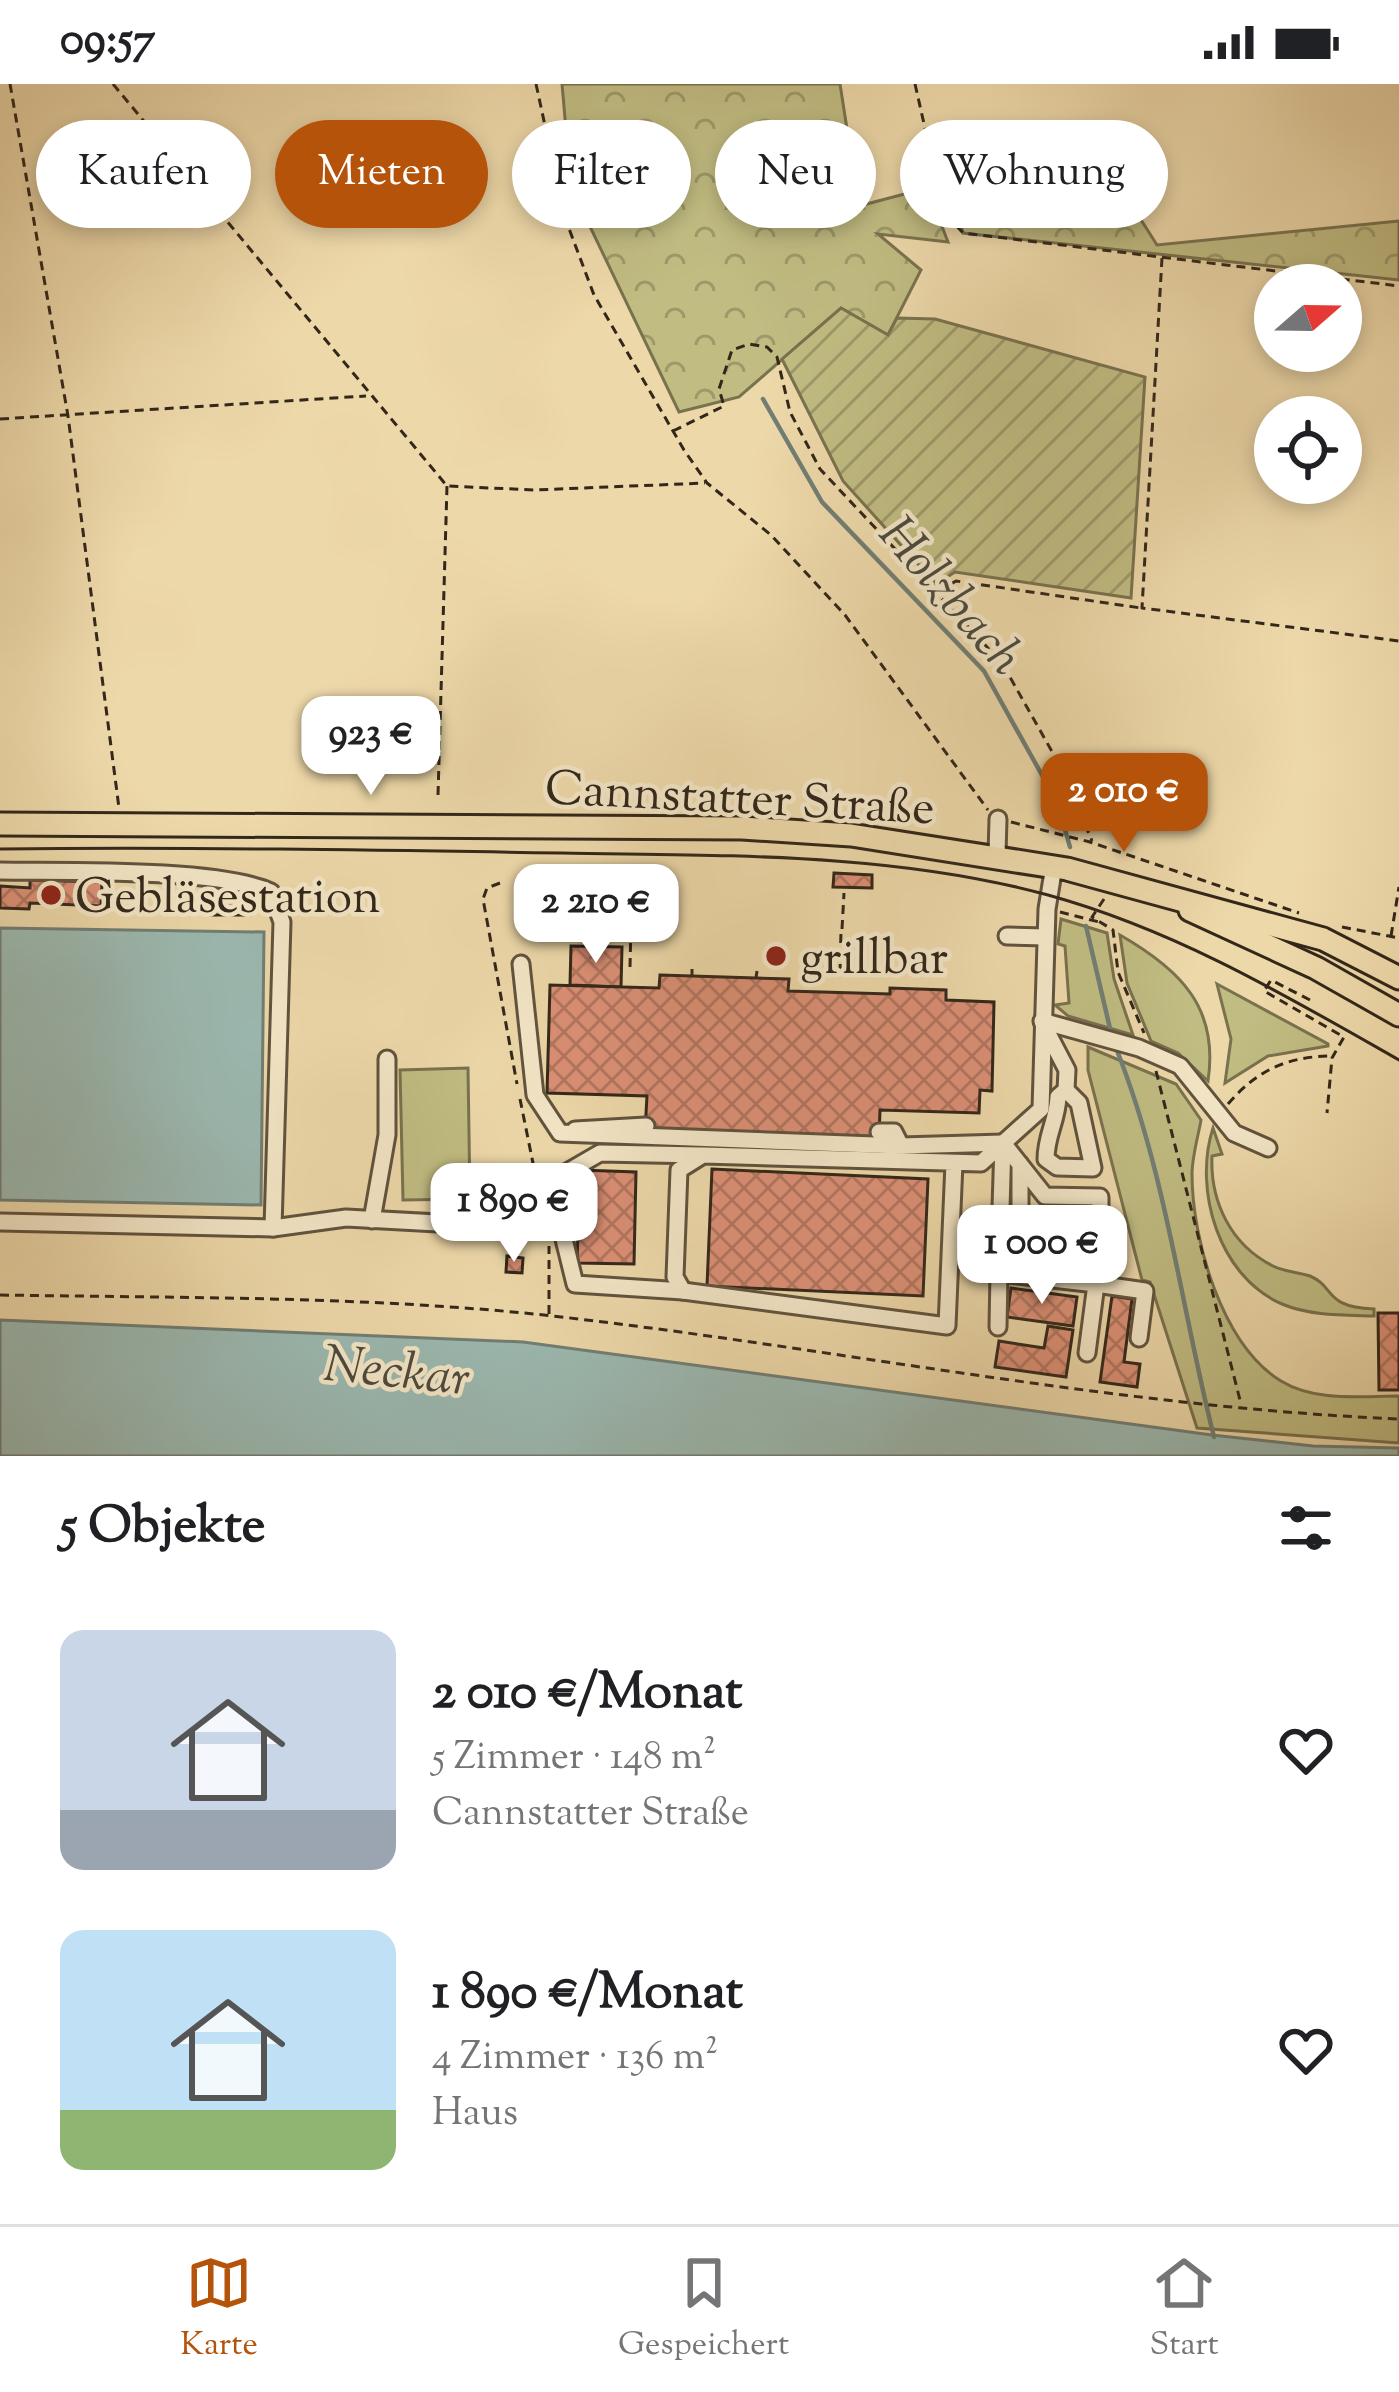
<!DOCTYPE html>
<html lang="de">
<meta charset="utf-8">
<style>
body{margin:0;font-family:"Sorts Mill Goudy",serif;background:#f2f2f2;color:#202124;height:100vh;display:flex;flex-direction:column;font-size:45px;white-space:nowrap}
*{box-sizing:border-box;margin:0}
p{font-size:39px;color:#757577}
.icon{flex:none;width:66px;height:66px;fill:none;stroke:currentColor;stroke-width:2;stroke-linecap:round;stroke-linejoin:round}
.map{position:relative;height:1372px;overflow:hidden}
.side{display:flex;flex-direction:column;background:#fff;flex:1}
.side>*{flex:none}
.hud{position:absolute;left:36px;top:36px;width:1329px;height:108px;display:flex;gap:24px}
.needle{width:78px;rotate:70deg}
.fabs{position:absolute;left:1254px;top:180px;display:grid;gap:24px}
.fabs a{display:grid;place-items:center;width:108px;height:108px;border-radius:50%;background:#fff;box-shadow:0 6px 18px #0003;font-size:60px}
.price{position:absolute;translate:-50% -102px;padding:0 27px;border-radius:24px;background:#fff;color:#222;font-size:39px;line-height:78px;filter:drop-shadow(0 3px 6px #0008)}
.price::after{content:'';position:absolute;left:50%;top:72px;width:36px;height:27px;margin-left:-18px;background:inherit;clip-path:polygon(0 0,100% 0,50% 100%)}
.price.selected{background:#b45309;color:#fff}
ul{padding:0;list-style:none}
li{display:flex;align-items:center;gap:36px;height:300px;padding:0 60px}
li span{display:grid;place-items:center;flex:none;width:336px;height:240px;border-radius:24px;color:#555}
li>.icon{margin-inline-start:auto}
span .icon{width:144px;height:144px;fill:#fffc;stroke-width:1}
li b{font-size:51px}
h2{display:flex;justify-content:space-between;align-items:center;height:144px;padding:0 60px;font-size:51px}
.chip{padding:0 42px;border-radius:54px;background:#fff;box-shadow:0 6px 18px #0003;font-size:42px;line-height:108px}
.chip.selected{background:#b45309;color:#fff}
.status{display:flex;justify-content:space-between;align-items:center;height:84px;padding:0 60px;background:#fff;direction:ltr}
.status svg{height:33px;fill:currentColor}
.tabs{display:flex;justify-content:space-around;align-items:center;height:168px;border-top:3px solid #e0e0e0;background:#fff;font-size:33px;color:#757577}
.tabs a{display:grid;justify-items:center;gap:6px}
.tabs .selected{color:#b45309}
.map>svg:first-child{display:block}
.grass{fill:#c0bc82;stroke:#79724e;stroke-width:3}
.forest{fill:url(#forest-crowns);stroke:#79724e;stroke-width:3}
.garden{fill:url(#garden-furrows);stroke:#79724e;stroke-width:3}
.water{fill:#9bb8b0;stroke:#717e74;stroke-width:3}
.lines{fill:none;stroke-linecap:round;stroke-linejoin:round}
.stream{stroke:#717e74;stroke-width:4.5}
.building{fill:url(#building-cross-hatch);stroke:#32271a;stroke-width:3}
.minor-casing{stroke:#61533e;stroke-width:21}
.major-casing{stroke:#32271a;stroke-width:27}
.path{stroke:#32271a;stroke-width:3;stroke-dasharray:9 6;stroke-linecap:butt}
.minor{stroke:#f3e6c7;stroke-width:15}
.major{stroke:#edd8a9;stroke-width:21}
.tram{stroke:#32271a;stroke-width:3}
.poi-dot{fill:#8f2418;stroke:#f3e6c7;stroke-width:4.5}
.labels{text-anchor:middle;stroke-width:9;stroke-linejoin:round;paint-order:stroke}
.street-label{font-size:48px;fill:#32271a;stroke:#f3e6c7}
.poi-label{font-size:48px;fill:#32271a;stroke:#f3e6c7;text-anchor:start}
.water-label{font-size:51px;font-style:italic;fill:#4c4b40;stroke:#f3e6c7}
</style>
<div class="status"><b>09:57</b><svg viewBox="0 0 49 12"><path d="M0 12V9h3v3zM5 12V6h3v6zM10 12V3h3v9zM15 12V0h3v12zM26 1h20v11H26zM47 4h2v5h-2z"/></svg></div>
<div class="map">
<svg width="1399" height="1372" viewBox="0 0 1399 1372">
<defs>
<pattern id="forest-crowns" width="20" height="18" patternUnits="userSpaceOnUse" patternTransform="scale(3)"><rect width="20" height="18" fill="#c0bc82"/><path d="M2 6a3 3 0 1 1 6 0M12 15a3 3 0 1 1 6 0" fill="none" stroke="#9d996a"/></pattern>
<pattern id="garden-furrows" width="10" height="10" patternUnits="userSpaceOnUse" patternTransform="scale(3)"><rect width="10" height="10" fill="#c0bc82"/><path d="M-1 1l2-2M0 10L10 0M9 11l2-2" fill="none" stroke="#9d996a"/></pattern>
<pattern id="building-cross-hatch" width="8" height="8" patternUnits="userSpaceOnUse" patternTransform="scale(3)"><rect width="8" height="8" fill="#dc9076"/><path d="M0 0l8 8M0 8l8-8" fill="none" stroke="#b37660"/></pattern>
</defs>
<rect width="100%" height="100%" fill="#edd8a9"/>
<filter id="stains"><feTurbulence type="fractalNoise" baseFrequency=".00167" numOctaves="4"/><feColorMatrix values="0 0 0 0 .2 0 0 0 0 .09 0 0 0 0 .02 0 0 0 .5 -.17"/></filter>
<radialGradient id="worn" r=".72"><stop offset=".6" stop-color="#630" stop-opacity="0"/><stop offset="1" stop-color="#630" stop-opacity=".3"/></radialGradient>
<!-- grass -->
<g class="grass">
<path d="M1061,835L1107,849L1114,895L1133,951L1068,932L1055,921L1069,919L1065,862L1058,860Z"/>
<path d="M1120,851C1181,886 1219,924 1208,997L1178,969L1151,957L1127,899Z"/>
<path d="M1217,900L1328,960V962L1268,972L1225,999L1231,955Z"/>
<path d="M1088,963L1176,1000L1201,1036C1198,1053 1192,1073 1192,1090C1192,1156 1222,1261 1281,1297C1315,1318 1361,1312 1399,1312V1359L1197,1344L1150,1198L1142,1196L1088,986Z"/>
<path d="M468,984L470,1115L403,1116L400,986Z"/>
<path d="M1213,1044L1222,1070L1212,1072C1210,1118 1231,1161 1273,1182C1285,1188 1298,1188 1310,1192C1336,1203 1323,1223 1374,1225V1232C1344,1231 1310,1232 1282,1220C1219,1193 1193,1106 1213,1044Z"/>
</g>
<!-- forest -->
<g class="forest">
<path d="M562,0H840L859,122L927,104L948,158L878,150L921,186L888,251L841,224L739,313L679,328L571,103Z"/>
<path d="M1124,109L1157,161L1399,137V196L963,149L960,135Z"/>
</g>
<!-- garden -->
<path class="garden" d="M841,224L888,251L897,234L935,235L1145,293L1131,514L955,488L936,500L843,397L782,275Z"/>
<!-- water -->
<g class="water">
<path d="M0,844L264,848L261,1121L0,1116Z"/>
<path d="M0,1236L523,1258L1212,1351L1313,1362L1399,1364V1372H0Z"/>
</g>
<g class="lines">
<!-- stream -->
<g class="stream">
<path d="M763,315L822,418L984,587L1057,718L1070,763"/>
<path d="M1086,842L1112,953"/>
<path d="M1116,964C1166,1089 1181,1223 1214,1353"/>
</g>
</g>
<!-- building -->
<g class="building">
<path d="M834,789L872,791V804L833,803Z"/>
<path d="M30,796L102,798L101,822L30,819L29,825L0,824V802L30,804Z"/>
<rect x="208" y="811" width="43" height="20"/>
<path d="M571,862L622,863L621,903L570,901Z"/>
<path d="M660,891L789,895L788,907L890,910V904L946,906V916L994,918L992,1007L980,1006L979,1029L880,1026L879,1054L645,1047L647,1012L547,1009L550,901L659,904Z"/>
<path d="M712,1085L928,1095L923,1212L707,1202Z"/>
<path d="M580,1086L636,1088L634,1180L577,1179Z"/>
<path d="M507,1172L523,1174L522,1189L506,1188Z"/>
<path d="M1011,1204L1077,1213L1073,1242L1007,1233Z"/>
<path d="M1112,1212L1132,1215L1124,1278L1140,1280L1137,1303L1100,1298Z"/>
<path d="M1378,1229H1399V1306H1379Z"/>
<path d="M1048,1242L1073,1246L1066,1293L995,1283L999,1257L1044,1264Z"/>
</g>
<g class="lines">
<defs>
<g id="minor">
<path d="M997,770L998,735"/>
<path d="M0,787C65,788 217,784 271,808L282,838L273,1144"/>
<path d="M1007,852L1045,853"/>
<path d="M521,880L535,1011L560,1049L901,1062L1003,1059L999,1189L1096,1200L1087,1269"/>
<path d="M1042,937L1139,964L1180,982L1234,1049L1268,1064"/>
<path d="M1043,940L1067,986L1066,1006L1058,1013C1057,1037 1046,1051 1046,1075L1057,1083L1093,1084L1079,1019L1066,1006"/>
<path d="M575,1046L646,1042"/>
<path d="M879,1048H894L901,1062"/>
<path d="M1003,1059L1045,1112L1100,1113V1150L1086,1166L1041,1160L1020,1143V1080"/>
<path d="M954,1079L947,1242L683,1207L675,1193L679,1086L703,1071L981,1079L1041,1025L1047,825L1054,782"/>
<path d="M372,1136L387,1051V975"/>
<path d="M0,1138L273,1144L346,1134L549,1145"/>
<path d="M1096,1200L1145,1207L1139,1254"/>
<path d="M683,1207L575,1200L550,1098L600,1069L700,1071"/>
<path d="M998,1243L999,1189"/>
</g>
<g id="major">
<path d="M0,740L742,744L851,751L1067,785L1323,855L1399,894"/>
<path d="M1190,826L1316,884L1399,931"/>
</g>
</defs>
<!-- minor casing -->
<use href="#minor" class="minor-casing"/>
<!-- major casing -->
<use href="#major" class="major-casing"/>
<!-- path -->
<g class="path">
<path d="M10,0L68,332L119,724"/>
<path d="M113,0L447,402L535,406L705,399"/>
<path d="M536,0L565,134L594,211L684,366L707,399L771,451L845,531L988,726"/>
<path d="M915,0L944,128L963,149L1399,202"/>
<path d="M1162,174L1142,524L1399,557"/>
<path d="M0,335L366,312"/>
<path d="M673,347L724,322L719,305L732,266L749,260L767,263L777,273L790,328L820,385L1002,579L1063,687L1092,757"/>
<path d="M939,507L956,497L1141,524"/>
<path d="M438,711L447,402"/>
<path d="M1011,738L1090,758L1299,829"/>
<path d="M500,799L487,804L483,815L517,1000"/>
<path d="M1104,815L1092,833L1113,846L1118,888L1144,949"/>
<path d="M1060,828L1103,839"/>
<path d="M632,839L634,803"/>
<path d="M1342,843L1399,854"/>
<path d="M842,845L844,809"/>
<path d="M1391,852L1399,803"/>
<path d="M630,883L631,841"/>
<path d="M840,889L841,847"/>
<path d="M692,892V885"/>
<path d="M756,894L757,887"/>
<path d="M1310,916L1271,896L1264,907L1344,953L1332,974L1327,1029"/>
<path d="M1156,987L1241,1320"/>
<path d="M520,1015L536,1094"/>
<path d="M1228,1020C1257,986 1288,972 1333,972"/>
<path d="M0,1211C184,1214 370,1212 553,1232C835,1264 1115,1323 1399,1335"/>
<path d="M549,1230V1162"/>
</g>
<!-- minor -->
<use href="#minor" class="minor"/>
<!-- major -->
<use href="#major" class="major"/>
<!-- tram -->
<path class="tram" d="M0,765C187,763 374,766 562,769C723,772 891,768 1048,811C1175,846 1285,911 1399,976"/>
</g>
<!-- markers -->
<g class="poi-dot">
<circle cx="51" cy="811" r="12"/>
<circle cx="776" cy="872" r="12"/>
</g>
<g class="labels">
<!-- street labels -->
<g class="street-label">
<text transform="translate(740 712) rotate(3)" y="17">Cannstatter Straße</text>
</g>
<!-- poi labels -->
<g class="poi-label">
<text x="75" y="828">Gebläsestation</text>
<text x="800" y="889">grillbar</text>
</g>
<!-- water labels -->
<g class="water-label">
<text transform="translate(953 510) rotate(49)" y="18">Holzbach</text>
<text transform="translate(397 1285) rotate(6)" y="18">Neckar</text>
</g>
</g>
<rect width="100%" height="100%" filter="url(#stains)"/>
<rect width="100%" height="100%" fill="url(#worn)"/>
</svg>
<div class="fabs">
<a><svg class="needle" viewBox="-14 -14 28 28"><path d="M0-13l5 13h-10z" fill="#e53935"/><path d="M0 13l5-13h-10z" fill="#757577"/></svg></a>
<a><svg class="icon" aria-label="locate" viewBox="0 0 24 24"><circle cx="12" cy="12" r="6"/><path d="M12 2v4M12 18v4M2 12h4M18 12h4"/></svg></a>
</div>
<b class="price" style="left:371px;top:714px">923 €</b>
<b class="price selected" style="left:1124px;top:771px">2 010 €</b>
<b class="price" style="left:596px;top:882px">2 210 €</b>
<b class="price" style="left:514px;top:1181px">1 890 €</b>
<b class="price" style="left:1042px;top:1223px">1 000 €</b>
<div class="hud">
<a class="chip">Kaufen</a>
<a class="chip selected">Mieten</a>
<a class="chip">Filter</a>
<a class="chip">Neu</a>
<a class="chip">Wohnung</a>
</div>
</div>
<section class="side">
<h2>5 Objekte<svg class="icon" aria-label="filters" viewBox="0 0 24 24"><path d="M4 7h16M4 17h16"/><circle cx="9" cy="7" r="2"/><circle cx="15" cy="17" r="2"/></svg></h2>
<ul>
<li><span style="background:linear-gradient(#c9d6e8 75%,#9aa5b1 0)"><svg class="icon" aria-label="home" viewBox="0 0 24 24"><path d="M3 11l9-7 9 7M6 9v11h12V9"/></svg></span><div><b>2 010 €/Monat</b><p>5 Zimmer · 148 m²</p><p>Cannstatter Straße</p></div><svg class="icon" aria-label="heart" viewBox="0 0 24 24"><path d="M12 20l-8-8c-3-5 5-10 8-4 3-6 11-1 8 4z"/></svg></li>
<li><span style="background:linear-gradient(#bfe0f5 75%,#8fb573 0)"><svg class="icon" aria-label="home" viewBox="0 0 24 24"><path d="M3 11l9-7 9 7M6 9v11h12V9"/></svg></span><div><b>1 890 €/Monat</b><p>4 Zimmer · 136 m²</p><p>Haus</p></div><svg class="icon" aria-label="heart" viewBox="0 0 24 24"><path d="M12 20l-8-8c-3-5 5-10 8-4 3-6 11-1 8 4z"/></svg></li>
</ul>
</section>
<nav class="tabs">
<a class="selected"><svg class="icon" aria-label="map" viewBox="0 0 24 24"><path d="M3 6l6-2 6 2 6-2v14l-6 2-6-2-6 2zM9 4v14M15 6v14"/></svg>Karte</a>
<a><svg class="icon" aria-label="saved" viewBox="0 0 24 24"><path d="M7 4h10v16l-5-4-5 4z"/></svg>Gespeichert</a>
<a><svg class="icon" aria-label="home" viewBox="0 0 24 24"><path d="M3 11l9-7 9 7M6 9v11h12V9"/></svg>Start</a>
</nav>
